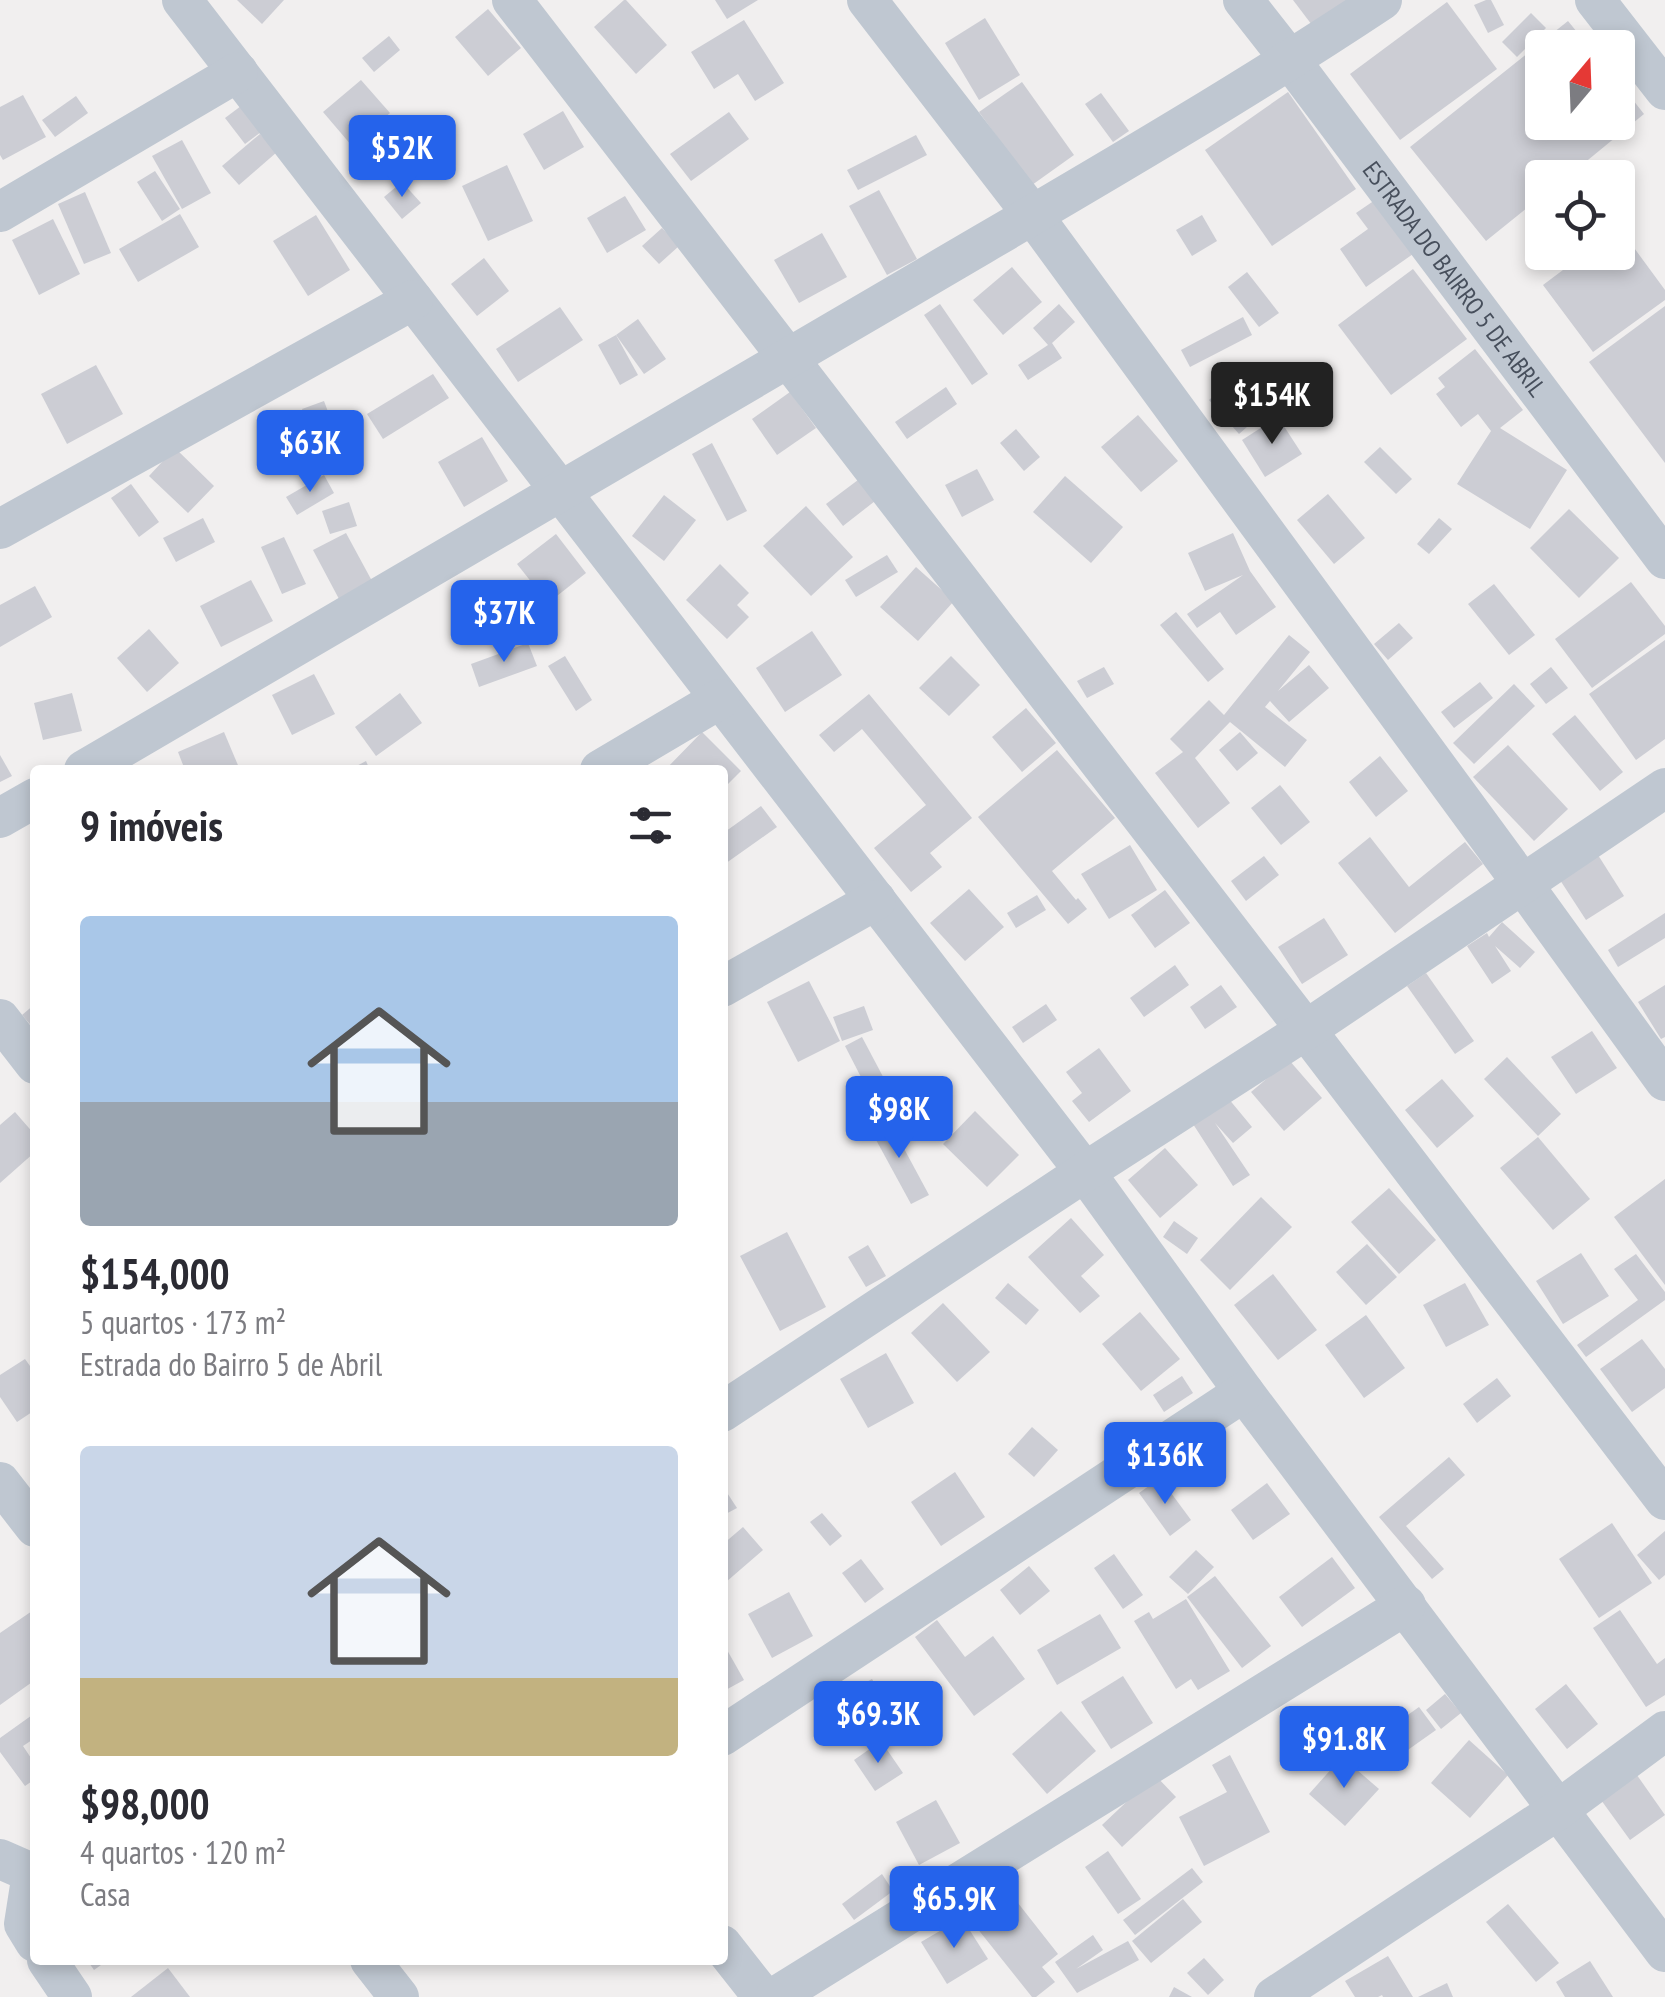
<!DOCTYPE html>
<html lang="pt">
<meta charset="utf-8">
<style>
body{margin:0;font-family:"PT Sans Narrow",sans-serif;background:#f2f2f3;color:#2b2b33;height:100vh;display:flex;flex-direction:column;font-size:38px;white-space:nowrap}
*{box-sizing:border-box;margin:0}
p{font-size:32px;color:#7c7c81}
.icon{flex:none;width:55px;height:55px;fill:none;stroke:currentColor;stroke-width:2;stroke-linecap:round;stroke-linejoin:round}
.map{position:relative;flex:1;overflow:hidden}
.drawer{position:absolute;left:30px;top:765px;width:698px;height:1200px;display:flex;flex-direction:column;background:#fff;border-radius:10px;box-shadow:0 5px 15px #0003}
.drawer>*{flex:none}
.needle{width:65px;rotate:19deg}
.controls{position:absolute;left:1525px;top:30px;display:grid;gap:20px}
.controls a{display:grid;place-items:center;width:110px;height:110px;border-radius:10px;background:#fff;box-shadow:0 5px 15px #0003;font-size:50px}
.price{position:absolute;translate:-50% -85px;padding:0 22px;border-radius:10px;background:#2563eb;color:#fff;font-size:32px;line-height:65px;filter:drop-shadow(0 2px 5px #0008)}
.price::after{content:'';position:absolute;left:50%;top:60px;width:30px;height:22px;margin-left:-15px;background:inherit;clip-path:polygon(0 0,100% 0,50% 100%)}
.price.on{background:#222;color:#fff}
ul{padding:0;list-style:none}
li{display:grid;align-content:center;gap:20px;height:530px;padding:0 50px}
li span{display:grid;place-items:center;height:310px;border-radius:10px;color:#555}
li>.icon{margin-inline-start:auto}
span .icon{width:180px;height:180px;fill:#fffc;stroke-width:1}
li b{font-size:42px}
h2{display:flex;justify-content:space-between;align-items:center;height:120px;padding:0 50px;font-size:42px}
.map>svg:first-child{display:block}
.building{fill:#cccdd4}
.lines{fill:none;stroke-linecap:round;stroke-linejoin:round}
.minor{stroke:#bfc7d1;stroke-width:40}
.labels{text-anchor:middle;stroke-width:8;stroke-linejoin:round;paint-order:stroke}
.street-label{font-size:25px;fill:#474f5c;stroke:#fff}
</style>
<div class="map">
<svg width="1665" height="1997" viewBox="0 0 1665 1997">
<rect width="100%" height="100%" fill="#f1efef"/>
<!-- building -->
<g class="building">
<path d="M237,0H284L262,24Z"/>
<path d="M624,0H626L667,45L636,74L594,27Z"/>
<path d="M715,0H758L727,19Z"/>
<path d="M1293,0H1354L1315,29Z"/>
<path d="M1486,0H1491L1504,25L1488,33L1474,5Z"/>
<path d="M1447,2L1497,69L1400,140L1350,74Z"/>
<path d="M488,9L521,48L488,76L455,37Z"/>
<path d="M1531,13L1546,28L1517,57L1502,42Z"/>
<path d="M985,18L1020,75L979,100L945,43Z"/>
<path d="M744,20L784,83L755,101L738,74L714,89L691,52Z"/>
<path d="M1568,21L1590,48H1542V122H1618V81L1644,114L1566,178H1542V196L1486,241L1410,147Z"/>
<path d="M389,36L400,50L374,72L362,58Z"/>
<path d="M361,80L390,113L352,146L323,112Z"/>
<path d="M1022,82L1074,155L1032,185L979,112Z"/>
<path d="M1288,92L1356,189L1272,246L1205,150Z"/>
<path d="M1101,93L1129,131L1113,142L1085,104Z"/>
<path d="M23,95L46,137L3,160L0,155V107Z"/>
<path d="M76,96L88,113L55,137L42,120Z"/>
<path d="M241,106L261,132L245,144L225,118Z"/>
<path d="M563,111L584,147L544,170L523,134Z"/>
<path d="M729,112L749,139L691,181L670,154Z"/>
<path d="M260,134L277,152L239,185L222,166Z"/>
<path d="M916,135L927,155L858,190L847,170Z"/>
<path d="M182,140L211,193L182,209L152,156Z"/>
<path d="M507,165L533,221L488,241L462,186Z"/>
<path d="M155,171L180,209L162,221L137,182Z"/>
<path d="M402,182L421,203L402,219L384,197Z"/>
<path d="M879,190L917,259L887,275L849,206Z"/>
<path d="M85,192L111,253L84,264L58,204Z"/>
<path d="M625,196L646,230L607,253L587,218Z"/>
<path d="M1375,200L1413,254L1366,287L1340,249L1368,229L1356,213Z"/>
<path d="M180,214L199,247L138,282L119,249Z"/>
<path d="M316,215L350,270L308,296L273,241Z"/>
<path d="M1202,215L1217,241L1192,256L1176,230Z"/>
<path d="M53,219L80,274L39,295L12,240Z"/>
<path d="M1618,226L1665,290V300L1593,352L1543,285L1587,252H1618Z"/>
<path d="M662,228L679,246L659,264L642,246Z"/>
<path d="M822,233L847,277L799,303L774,260Z"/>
<path d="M484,258L509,291L477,316L451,284Z"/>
<path d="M1012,267L1042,302L1003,335L973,300Z"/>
<path d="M1413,269L1467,339L1391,395L1338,325Z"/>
<path d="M1247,272L1279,313L1259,327L1228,287Z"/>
<path d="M940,304L988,374L972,385L924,315Z"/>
<path d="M1059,304L1075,322L1052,343L1062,358L1028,380L1018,365L1048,345L1033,328Z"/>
<path d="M1665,306V463L1589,362Z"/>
<path d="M560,307L583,340L518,382L496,349Z"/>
<path d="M1243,317L1252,335L1190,367L1181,350Z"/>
<path d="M638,319L666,359L644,374L616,335Z"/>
<path d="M616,335L638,375L620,385L598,345Z"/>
<path d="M1475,349L1523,410L1500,428L1567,470L1530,529L1457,484L1491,431L1478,414L1461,427L1436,394L1445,387L1438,378Z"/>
<path d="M96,365L123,414L67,444L41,394Z"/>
<path d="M1243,370L1273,404L1239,434L1209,400Z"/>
<path d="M1315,371L1327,389L1291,414L1279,396Z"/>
<path d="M433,374L449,398L383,439L367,414Z"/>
<path d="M946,387L957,404L907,439L895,422Z"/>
<path d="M790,392L816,428L777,455L752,419Z"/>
<path d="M324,401L341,446L318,454L302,409Z"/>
<path d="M1138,415L1178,461L1141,492L1101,447Z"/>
<path d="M1278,417L1302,454L1265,477L1242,440Z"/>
<path d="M1016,429L1040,457L1024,471L1000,443Z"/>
<path d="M482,437L508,481L464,507L438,462Z"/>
<path d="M712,443L747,511L727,521L692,454Z"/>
<path d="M1380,447L1412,479L1396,494L1364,462Z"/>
<path d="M175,448L214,486L188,513L149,476Z"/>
<path d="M977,469L994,500L962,517L945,485Z"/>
<path d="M324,475L334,493L297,515L286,497Z"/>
<path d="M1065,476L1123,527L1091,563L1033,512Z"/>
<path d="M858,480L875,501L843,526L826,504Z"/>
<path d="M131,484L159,522L139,537L111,498Z"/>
<path d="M1328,494L1365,538L1334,564L1297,520Z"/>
<path d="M664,495L696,520L664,561L632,536Z"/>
<path d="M349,502L357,526L330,534L322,511Z"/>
<path d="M806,506L853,557L811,596L763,546Z"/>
<path d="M1569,509L1619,558L1579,598L1530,548Z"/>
<path d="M203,518L215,542L176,562L163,538Z"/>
<path d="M1439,518L1452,529L1429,554L1417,544Z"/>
<path d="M346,533L372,581L339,599L313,550Z"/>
<path d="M1233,533L1250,571L1276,607L1236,635L1220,612L1197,628L1187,614L1243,575L1205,591L1188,553Z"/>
<path d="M556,534L586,573L548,603L517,564Z"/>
<path d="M284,537L306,584L282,594L261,547Z"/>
<path d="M887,555L898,572L856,597L845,580Z"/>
<path d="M720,564L749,593L737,605L749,617L727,639L686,600Z"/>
<path d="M916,567L954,601L918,641L880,607Z"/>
<path d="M251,580L273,621L221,647L200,606Z"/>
<path d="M1631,582L1665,626V634L1592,688L1555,639Z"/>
<path d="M1494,584L1535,635L1509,655L1468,604Z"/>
<path d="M35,586L52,617L0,647V605Z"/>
<path d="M1176,612L1224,669L1208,682L1160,625Z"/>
<path d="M1399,623L1413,638L1388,660L1374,644Z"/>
<path d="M149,629L179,663L147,692L117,658Z"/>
<path d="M812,631L842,675L785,712L756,668Z"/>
<path d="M1289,635L1310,652L1278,691L1309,665L1329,688L1289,722L1270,701L1265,707L1307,740L1285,767L1230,722L1195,758L1230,803L1198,828L1155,773L1183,752L1170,739L1209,700L1224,715Z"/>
<path d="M1665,640V739L1636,760L1589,694Z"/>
<path d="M528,643L537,666L479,687L471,664Z"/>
<path d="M565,656L592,700L576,711L548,666Z"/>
<path d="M951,656L980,685L949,716L919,688Z"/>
<path d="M1104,667L1114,684L1087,698L1077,681Z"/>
<path d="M1551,667L1568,688L1546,704L1530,684Z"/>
<path d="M314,674L335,714L292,735L272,695Z"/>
<path d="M1480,682L1493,698L1454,728L1441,712Z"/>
<path d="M1514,684L1535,706L1474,764L1453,743Z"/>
<path d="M72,693L82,731L43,740L34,703Z"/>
<path d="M400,693L422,723L376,756L355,727Z"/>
<path d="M869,694L972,818L930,853L942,867L911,892L874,848L926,805L862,729L834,752L819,735Z"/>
<path d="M1026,708L1056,743L1022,772L992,737Z"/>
<path d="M1575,715L1623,772L1600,791L1552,734Z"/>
<path d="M224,732L240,770H185L178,752Z"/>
<path d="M702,732L741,771L722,790V770H665Z"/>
<path d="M1240,732L1258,753L1237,771L1219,750Z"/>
<path d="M1508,745L1568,809L1534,841L1473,777Z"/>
<path d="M1057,750L1115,818L1052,871L1076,900L1078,898L1087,909L1068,924L978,817Z"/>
<path d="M0,755L12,776L0,782Z"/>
<path d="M1380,756L1408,791L1376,817L1349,782Z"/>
<path d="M366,761L370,770H349Z"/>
<path d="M1280,785L1310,822L1281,845L1251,808Z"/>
<path d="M761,806L777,827L722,866V834Z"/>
<path d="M1370,837L1409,887L1465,842L1483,864L1395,933L1338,863Z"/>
<path d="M1130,845L1157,890L1109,919L1081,874Z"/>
<path d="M1598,855L1624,896L1586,920L1560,880Z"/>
<path d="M1264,856L1279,875L1246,901L1231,881Z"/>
<path d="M969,889L1004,927L965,961L930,923Z"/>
<path d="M1165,890L1190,923L1155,948L1131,915Z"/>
<path d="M1037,895L1046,910L1016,928L1007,913Z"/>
<path d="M1665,913V938L1618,967L1608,950Z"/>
<path d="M1324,918L1348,955L1302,984L1278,947Z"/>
<path d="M1502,922L1535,952L1520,968L1495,946L1511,971L1492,984L1467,946L1487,933L1489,937Z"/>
<path d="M1175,965L1189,985L1144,1017L1130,998Z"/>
<path d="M1426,973L1474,1041L1455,1054L1407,986Z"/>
<path d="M809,981L840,1041L798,1062L767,1002Z"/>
<path d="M1221,985L1237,1007L1205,1029L1190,1007Z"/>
<path d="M1665,985V1037L1661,1039L1638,1002Z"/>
<path d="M35,1004V1030L22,1015Z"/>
<path d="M1046,1004L1057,1020L1023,1043L1012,1027Z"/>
<path d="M864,1006L873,1030L842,1041L833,1017Z"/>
<path d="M1592,1031L1617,1068L1576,1094L1551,1057Z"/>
<path d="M862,1037L898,1105L880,1114L845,1046Z"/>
<path d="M1099,1048L1131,1091L1089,1122L1072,1101L1082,1093L1066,1072Z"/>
<path d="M1507,1057L1561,1114L1538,1136L1484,1079Z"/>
<path d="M1289,1060L1322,1098L1284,1131L1251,1092Z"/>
<path d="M1442,1079L1474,1116L1437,1148L1405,1110Z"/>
<path d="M1228,1098L1252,1127L1233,1143L1215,1123L1250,1175L1233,1186L1193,1124Z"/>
<path d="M975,1111L1019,1155L987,1187L943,1144Z"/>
<path d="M15,1112L35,1135V1152L0,1183V1125Z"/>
<path d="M887,1117L929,1195L911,1204L869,1127Z"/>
<path d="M1538,1137L1590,1199L1553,1230L1500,1168Z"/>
<path d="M1165,1148L1198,1185L1160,1218L1128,1180Z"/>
<path d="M1665,1179V1285L1614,1217Z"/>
<path d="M1389,1188L1436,1240L1399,1274L1351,1222Z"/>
<path d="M1261,1197L1292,1227L1230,1290L1200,1260Z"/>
<path d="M1071,1218L1104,1255L1081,1276L1100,1296L1080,1313L1028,1257Z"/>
<path d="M1174,1221L1198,1238L1187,1254L1163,1237Z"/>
<path d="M787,1232L826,1307L780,1331L740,1256Z"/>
<path d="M1367,1244L1397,1277L1366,1305L1336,1272Z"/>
<path d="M868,1245L886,1276L866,1287L848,1257Z"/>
<path d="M1581,1253L1609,1296L1563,1324L1536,1281Z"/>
<path d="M1636,1254L1665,1292V1300L1586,1357L1577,1345L1638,1300L1614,1269Z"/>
<path d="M1273,1274L1317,1330L1278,1360L1234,1305Z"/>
<path d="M1008,1283L1039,1310L1026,1325L995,1298Z"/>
<path d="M1465,1283L1489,1325L1446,1347L1423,1305Z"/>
<path d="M943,1303L990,1352L957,1382L911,1333Z"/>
<path d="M1140,1312L1180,1359L1141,1391L1102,1344Z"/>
<path d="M1366,1315L1405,1368L1364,1398L1325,1345Z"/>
<path d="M1642,1339L1665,1369V1388L1632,1412L1600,1369Z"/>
<path d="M886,1353L914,1403L868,1428L840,1379Z"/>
<path d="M25,1359L35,1373V1410L17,1422L0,1397V1375Z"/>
<path d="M1182,1376L1193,1393L1164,1412L1153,1395Z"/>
<path d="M1497,1378L1511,1396L1477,1423L1463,1404Z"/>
<path d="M1032,1427L1058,1450L1034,1477L1008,1454Z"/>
<path d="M1449,1457L1465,1475L1406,1526L1444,1569L1432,1579L1379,1517Z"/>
<path d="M955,1472L985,1517L941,1546L911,1502Z"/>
<path d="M1160,1478L1191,1520L1170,1536L1139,1493Z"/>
<path d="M1267,1483L1290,1514L1253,1540L1231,1510Z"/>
<path d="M722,1485L737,1508L722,1516Z"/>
<path d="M822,1513L842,1536L830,1546L810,1522Z"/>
<path d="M1612,1523L1652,1583L1599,1618L1559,1559Z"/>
<path d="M743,1527L763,1550L726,1582L722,1579V1545Z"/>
<path d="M1665,1531V1575L1659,1580L1637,1555Z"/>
<path d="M1196,1550L1214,1567L1188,1594L1169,1577Z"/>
<path d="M1114,1554L1143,1595L1123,1609L1094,1568Z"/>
<path d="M1332,1557L1355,1588L1302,1627L1279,1597Z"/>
<path d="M861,1559L884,1589L865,1603L842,1573Z"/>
<path d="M1029,1566L1050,1591L1020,1615L1000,1590Z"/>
<path d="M1215,1576L1271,1646L1242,1668L1187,1597Z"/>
<path d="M789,1592L813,1636L772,1658L748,1614Z"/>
<path d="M1186,1599L1230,1671L1198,1690L1191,1679L1176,1689L1134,1621L1149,1612L1153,1619Z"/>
<path d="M35,1609V1680L0,1705V1633Z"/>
<path d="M1620,1610L1657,1664L1665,1658V1695L1646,1707L1593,1628Z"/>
<path d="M1100,1614L1121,1648L1057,1685L1037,1650Z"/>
<path d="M937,1620L965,1657L993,1636L1025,1679L974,1716L915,1637Z"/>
<path d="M722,1641L744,1680L722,1692Z"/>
<path d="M1123,1676L1153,1723L1111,1749L1081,1702Z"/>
<path d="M872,1679L895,1722L852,1744L830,1702Z"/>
<path d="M1566,1684L1598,1724L1567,1749L1535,1709Z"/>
<path d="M1445,1694L1461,1713L1441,1729L1426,1710Z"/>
<path d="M1419,1707L1436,1730L1388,1764L1371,1741Z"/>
<path d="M1061,1711L1096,1751L1047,1794L1012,1754Z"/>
<path d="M35,1713V1738L23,1746L35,1764V1779L25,1786L0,1752V1738Z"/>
<path d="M1469,1740L1508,1775L1470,1818L1431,1783Z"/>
<path d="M881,1741L903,1773L875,1791L854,1760Z"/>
<path d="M1230,1755L1270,1832L1204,1866L1179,1817L1227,1792L1212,1765Z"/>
<path d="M1342,1757L1379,1789L1345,1826L1309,1794Z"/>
<path d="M1632,1768L1665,1815L1630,1840L1596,1793Z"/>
<path d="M1155,1775L1176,1797L1122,1847L1102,1825Z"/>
<path d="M936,1800L960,1843L919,1865L896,1822Z"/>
<path d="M1108,1851L1141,1899L1118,1914L1085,1867Z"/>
<path d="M1192,1868L1203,1882L1135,1935L1123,1920Z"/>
<path d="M882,1874L893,1891L854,1920L842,1904Z"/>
<path d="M1011,1894L1058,1954L1042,1967L1055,1982L1036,1997H1032L973,1923Z"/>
<path d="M1183,1899L1202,1922L1151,1963L1132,1941Z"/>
<path d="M1508,1904L1559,1963L1536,1982L1486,1922Z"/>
<path d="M962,1918L988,1959L947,1984L921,1942Z"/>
<path d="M1093,1935L1103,1950L1076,1969L1128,1941L1139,1960L1077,1993L1055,1962Z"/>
<path d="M1388,1956L1413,1997H1383L1382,1995L1378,1997H1355L1345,1981Z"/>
<path d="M1204,1958L1224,1980L1208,1995L1187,1973Z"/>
<path d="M87,1960H108L94,1970Z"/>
<path d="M1590,1961L1613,1997H1565L1556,1982Z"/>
<path d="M168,1968L190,1997H131Z"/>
<path d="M1447,1983L1453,1997H1418Z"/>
<path d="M1174,1987L1192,1997H1169Z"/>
</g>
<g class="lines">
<!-- minor -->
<g class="minor">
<path d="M182,0L1085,1172L1244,1392L1665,1952"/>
<path d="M512,0L1306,1030L1665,1500"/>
<path d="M867,0L1032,214L1522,883L1665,1081"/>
<path id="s1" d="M1243,0L1291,61L1665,559"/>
<path d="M1595,0L1665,90"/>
<path d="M0,212L238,72"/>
<path d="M0,529L413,300"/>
<path d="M84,770C355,613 626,455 896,295C1059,199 1224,105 1382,0"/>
<path d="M600,770L720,699"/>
<path d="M0,818L35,798"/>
<path d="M722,987L876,900"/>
<path d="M0,1019L35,1064"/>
<path d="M722,1412L1085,1172L1306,1030L1665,788"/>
<path d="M0,1482L35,1527"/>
<path d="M722,1736L1244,1392"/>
<path d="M0,1859L32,1873L24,1924L35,1942"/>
<path d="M722,1945L763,1997"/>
<path d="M47,1960L72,1997"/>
<path d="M370,1960L399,1997"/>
<path d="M775,1997L1406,1605"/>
<path d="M1274,1997L1558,1810L1665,1731"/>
</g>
</g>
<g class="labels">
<!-- street labels -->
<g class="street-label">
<text dy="9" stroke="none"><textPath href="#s1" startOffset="350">ESTRADA DO BAIRRO 5 DE ABRIL</textPath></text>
</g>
</g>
</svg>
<div class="controls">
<a><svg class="needle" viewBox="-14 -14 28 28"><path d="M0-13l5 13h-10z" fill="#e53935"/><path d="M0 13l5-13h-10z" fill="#7c7c81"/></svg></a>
<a><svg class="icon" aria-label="locate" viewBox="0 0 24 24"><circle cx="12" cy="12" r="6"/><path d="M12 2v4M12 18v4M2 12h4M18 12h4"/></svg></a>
</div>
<b class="price" style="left:402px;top:200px">$52K</b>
<b class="price on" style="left:1272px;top:447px">$154K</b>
<b class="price" style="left:310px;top:495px">$63K</b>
<b class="price" style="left:504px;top:665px">$37K</b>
<b class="price" style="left:899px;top:1161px">$98K</b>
<b class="price" style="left:1165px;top:1507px">$136K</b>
<b class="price" style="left:878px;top:1766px">$69.3K</b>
<b class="price" style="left:1344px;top:1791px">$91.8K</b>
<b class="price" style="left:954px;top:1951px">$65.9K</b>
<section class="drawer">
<h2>9 imóveis<svg class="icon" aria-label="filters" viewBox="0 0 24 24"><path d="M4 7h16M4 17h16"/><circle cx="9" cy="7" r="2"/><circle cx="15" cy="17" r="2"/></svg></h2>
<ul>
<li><span style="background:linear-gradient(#a9c7e8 60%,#9aa5b1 0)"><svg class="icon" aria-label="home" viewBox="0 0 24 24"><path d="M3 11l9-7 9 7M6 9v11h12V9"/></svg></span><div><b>$154,000</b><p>5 quartos · 173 m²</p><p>Estrada do Bairro 5 de Abril</p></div></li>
<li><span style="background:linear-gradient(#c9d6e8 75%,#c2b280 0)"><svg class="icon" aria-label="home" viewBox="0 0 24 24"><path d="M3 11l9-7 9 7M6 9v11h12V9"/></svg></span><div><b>$98,000</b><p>4 quartos · 120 m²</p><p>Casa</p></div></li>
</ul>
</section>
</div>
